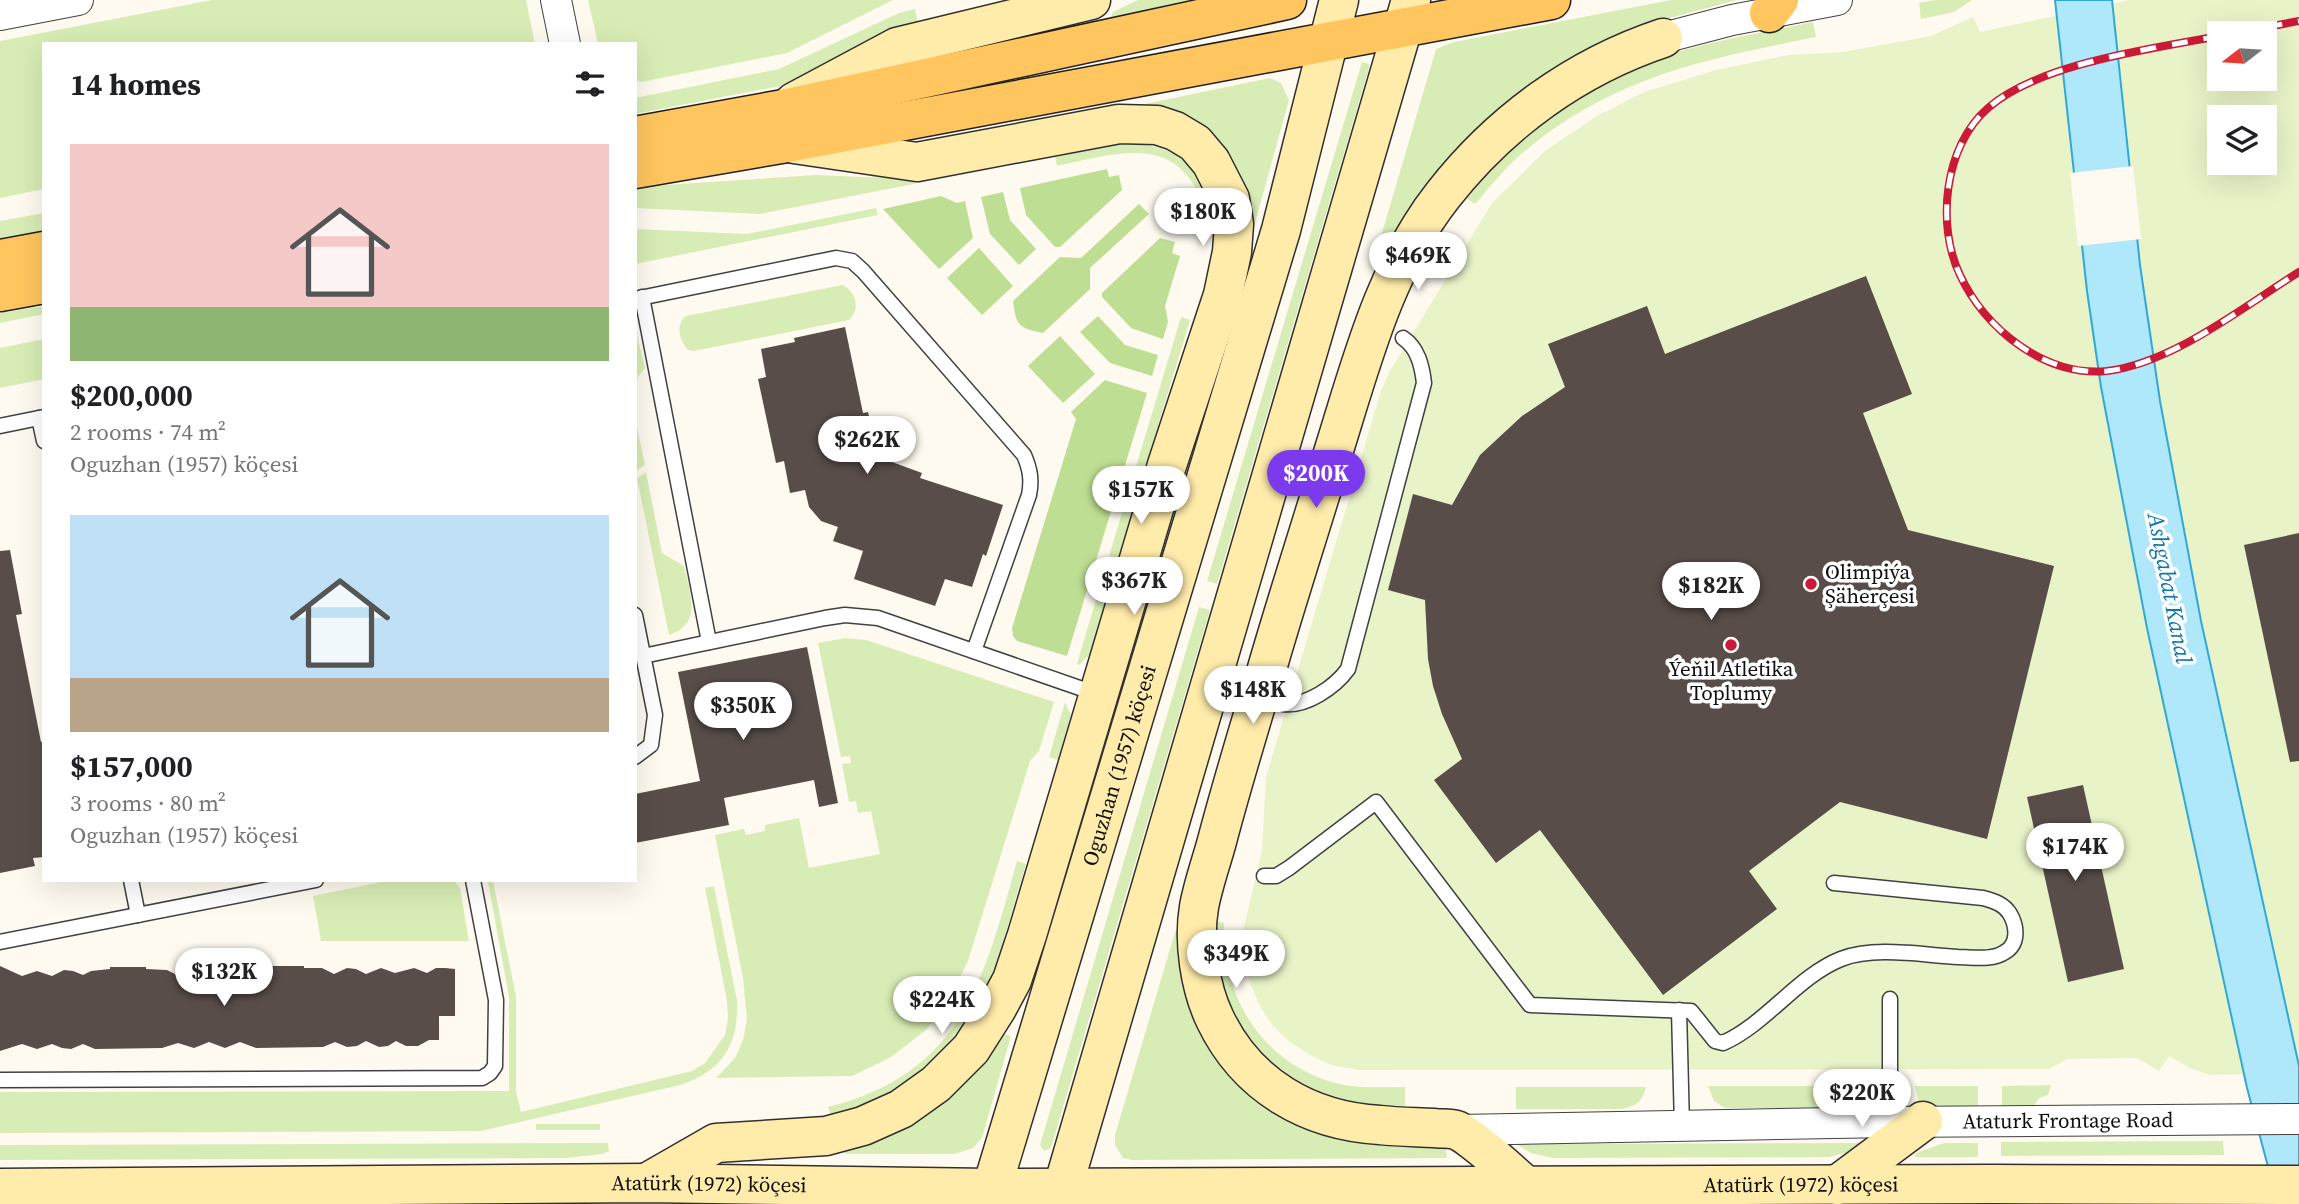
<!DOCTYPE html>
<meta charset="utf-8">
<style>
body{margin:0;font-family:"Source Serif 4",serif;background:#f2f2f2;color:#202124;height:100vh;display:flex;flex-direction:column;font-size:26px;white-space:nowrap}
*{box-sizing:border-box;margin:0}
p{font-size:23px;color:#757577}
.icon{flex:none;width:38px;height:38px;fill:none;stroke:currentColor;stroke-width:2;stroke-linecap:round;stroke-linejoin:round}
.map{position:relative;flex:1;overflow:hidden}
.side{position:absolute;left:42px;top:42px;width:595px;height:840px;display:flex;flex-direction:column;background:#fff;border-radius:0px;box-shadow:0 7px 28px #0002}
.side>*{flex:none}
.needle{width:46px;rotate:253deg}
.fabs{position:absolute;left:2207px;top:21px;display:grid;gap:14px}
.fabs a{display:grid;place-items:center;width:70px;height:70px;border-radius:0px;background:#fff;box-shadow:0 7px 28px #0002;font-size:35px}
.price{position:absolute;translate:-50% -60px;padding:0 16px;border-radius:24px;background:#fff;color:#222;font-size:23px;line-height:46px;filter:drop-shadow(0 2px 4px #0008)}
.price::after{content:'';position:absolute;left:50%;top:42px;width:21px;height:16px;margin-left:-10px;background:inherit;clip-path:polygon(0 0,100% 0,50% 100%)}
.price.active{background:#7c3aed;color:#fff}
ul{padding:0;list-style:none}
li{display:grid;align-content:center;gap:14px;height:371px;padding:0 28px}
li span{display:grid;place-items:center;height:217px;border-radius:0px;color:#555}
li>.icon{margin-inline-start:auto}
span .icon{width:126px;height:126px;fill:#fffc;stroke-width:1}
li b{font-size:30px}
h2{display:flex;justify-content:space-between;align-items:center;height:84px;padding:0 28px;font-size:30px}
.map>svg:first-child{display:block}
.green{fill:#d8edb5}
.forest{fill:#bedf93}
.pitch{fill:#e9f3c8;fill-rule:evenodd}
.water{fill:#afe7fb;stroke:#30a8d8;stroke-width:2}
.pier{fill:#fffaef}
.building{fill:#584d49}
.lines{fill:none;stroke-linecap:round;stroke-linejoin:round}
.lane-casing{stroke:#414141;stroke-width:17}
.street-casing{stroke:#414141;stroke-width:32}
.secondary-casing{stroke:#303030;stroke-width:41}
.primary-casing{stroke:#1f1f1f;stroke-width:41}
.lane{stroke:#fff;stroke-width:14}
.street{stroke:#fff;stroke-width:30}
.secondary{stroke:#ffecaa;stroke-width:38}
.primary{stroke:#ffc65f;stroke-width:38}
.rail-casing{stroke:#ca1a37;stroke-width:8}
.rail{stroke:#fff;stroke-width:5;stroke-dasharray:16;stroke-linecap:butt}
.poi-dot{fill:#ca1a37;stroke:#fff;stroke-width:2.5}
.labels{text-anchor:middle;stroke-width:7;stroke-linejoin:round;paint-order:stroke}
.poi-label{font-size:21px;fill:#0e0e0e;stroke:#fff;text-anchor:start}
.street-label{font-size:21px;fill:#0e0e0e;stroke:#fff}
.water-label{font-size:23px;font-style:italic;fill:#0d77aa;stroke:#fff}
</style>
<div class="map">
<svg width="2299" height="1204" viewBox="0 0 2299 1204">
<rect width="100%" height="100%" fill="#fffaef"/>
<!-- green -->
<g class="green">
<path d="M212,0H526L535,44H44V189L0,198V41Z"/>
<path d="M588,0H893L787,53L641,82L635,80V44H598Z"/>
<path d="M1138,0H1189L1110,18L1113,12Z"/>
<path d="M1671,0H1737L1655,22L1615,36L1575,56L1409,210L1385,251L1381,255L1378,254L1377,250L1436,49L1454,42Z"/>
<path d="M1935,0H1972L1954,12L1921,19L1919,3Z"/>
<path d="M915,9L918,24L907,26L780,86L635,114V98L779,69L899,13Z"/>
<path d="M1813,22L1816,37C1707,59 1615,76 1526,150C1507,165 1491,186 1475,204L1467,199C1509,138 1588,82 1657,58C1708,41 1761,33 1813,22Z"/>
<path d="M1362,62L1369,64V68L1217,584L1207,581Z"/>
<path d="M1270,78L1281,83L1289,100L1253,230L1249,200L1244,182L1227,153L1135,106Z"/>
<path d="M1125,143C1178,144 1205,168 1216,220L1206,215C1183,131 1121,152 1057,166L1055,157Z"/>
<path d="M816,175L913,179L914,184L760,214L635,208V187Z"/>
<path d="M876,208L878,215L635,264V229L747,234Z"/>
<path d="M44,213V232L0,241V221Z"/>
<path d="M842,285C856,291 861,309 849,320L694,351L688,350C679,340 675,325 686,316Z"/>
<path d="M44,306V314L0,323V313Z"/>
<path d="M1181,317L1190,320L1118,558L1109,556Z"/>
<path d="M635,328L645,368L635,381Z"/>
<path d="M44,339V379L0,388V348Z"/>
<path d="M635,418L645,465L636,471L635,468Z"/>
<path d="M646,472L662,553L684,566C690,592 703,624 669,635L637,478Z"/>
<path d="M1102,579L1111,582L1089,655L1079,665L1077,664Z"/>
<path d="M1199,607L1210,610L1051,1148L1044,1151L1040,1145Z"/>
<path d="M845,638L866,640L1054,702L1039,751L1030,761L968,961L945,1007L927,1029L891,1057L852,1076L716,1078L735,1058L743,1040L747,1019L743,978L715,835L744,829L746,835L765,831V825L799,818L809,868L880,854L871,811L858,813L856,801L849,802L842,764L851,763L850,756L841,757L818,643Z"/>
<path d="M1065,702L1071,715L1058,760L1049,757Z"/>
<path d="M1017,861L1026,864L995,969C964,1048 911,1092 831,1116L828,1107C963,1073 984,979 1017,861Z"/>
<path d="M391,880H454L460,888L469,941H321L313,896Z"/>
<path d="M493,881L516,997V1092L521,1112L692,1071L705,1063L725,1035L728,1018L727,1001L705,888L714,886L737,1000C739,1044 723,1071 680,1085L481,1131L0,1133V1092L509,1091V997L488,882Z"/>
<path d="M1217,921L1224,923C1221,996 1262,1063 1335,1083C1358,1089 1382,1087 1405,1087V1109C1382,1109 1354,1107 1331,1100C1321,1097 1312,1090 1302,1085C1295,1082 1285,1078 1279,1073C1236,1037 1209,978 1217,921Z"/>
<path d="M1177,930L1285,1118C1315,1132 1346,1143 1380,1145C1403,1145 1424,1142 1446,1149L1447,1158L1132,1160L1123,1158L1115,1145V1135L1175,932Z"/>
<path d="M1005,1034L1011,1036L982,1138L973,1148L954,1154H846L841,1148L978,1068Z"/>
<path d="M2051,1085L2048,1095L2039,1098L2033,1107L2002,1108V1086Z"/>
<path d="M1708,1086H1870L1865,1102L1849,1108H1725L1714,1101Z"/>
<path d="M1915,1086H1978V1108H1930L1919,1103Z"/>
<path d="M1516,1087H1646C1643,1101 1636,1106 1622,1109H1516Z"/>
<rect x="536" y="1124" width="64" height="6"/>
<path d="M2223,1141L2224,1155L2001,1156V1142Z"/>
<path d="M608,1143L609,1151L603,1154L565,1158L0,1160V1145Z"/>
<path d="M1869,1143L1849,1152L1829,1157L1553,1158L1531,1153L1516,1144Z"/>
<path d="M1944,1143H1978V1157H1915L1916,1153Z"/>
</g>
<!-- forest -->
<g class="forest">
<path d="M1107,169L1109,177L1119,175L1122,190L1060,247H1055L1026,215L1020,188Z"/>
<path d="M1003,192L1010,220L1036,249L1019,265L990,234L981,197Z"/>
<path d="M941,196L957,203L965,201L973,238L939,269L883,209Z"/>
<path d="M1139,204L1149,214L1090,268V289L1043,333C1019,328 1016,326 1013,301L1060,257L1081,258Z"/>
<path d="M1160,238L1175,242L1172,253L1180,256L1165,306L1168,322L1163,339L1131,328L1102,297V293Z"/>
<path d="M979,248L1013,286L982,315L947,278Z"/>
<path d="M1098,316L1125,345L1158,355L1152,376L1110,363L1080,332Z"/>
<path d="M1060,336L1095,374L1063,403L1028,366Z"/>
<path d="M1105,380L1147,393L1067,656L1017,641L1013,636L1012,628L1076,419L1071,412Z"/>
</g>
<!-- pitch -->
<path class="pitch" d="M2129,0H2299V1073L2210,1075L2190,1068L2169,1056L2159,1071L2137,1058L2067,1059L2049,1069L1359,1070L1331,1065L1308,1054L1290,1042L1272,1025L1260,1006L1250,983L1244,958L1243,931L1262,850L1266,777L1381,391L1390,371L1492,203L1546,150L1597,116L1644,92L1716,70L1788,55L1843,52L1931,36L1973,17L1980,32ZM2219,33H2264V79H2219ZM2219,117H2264V163H2219Z"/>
<!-- water -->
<path class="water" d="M2055,0H2112L2140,265L2160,401L2201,621L2299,1066V1204H2278L2247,1088L2147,628L2101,387L2087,291Z"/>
<!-- pier -->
<path class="pier" d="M2133,166L2141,239L2078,246L2070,173Z"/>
<!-- building -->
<g class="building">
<path d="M1866,276L1912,394L1863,413L1908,530L2054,566L1987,839L1840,802L1749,871L1777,909L1663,995L1540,830L1496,863L1434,780L1462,759L1442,714L1433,686L1428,659L1425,600L1388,590L1413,494L1452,505L1480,455L1522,416L1565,387L1548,344L1647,306L1665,354Z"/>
<path d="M845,327L863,413L868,412L875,443L882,454L892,462L922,473L920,478L1003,505L986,556L983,554L972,587L945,579L935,606L854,579L863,551L833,541L838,527L821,521L809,507L805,490L790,493L784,461L776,463L758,379L766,377L761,349L795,342L794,338Z"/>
<path d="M2299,533V761L2290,762L2244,545Z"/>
<path d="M10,550L22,614L16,615L41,742L44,741V857L33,858L35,866L0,873V551Z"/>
<path d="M807,647L838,803L819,807L814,780L724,798L729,825L635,843V794L700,781L678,672Z"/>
<path d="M2083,785L2124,969L2068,982L2027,797Z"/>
<path d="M0,966L22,976L37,971L52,976L64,970L73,971L83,975L91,971L110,969V967H146V969L167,970L177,975L190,970H199L209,975L224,969L240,975L249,970L270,966H304V968H322L334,974L347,968L356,969L366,974L381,968L395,973L414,968L427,973L436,968H445L455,969V1016H439V1040H429L418,1046H406L396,1041L388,1046L379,1047L366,1041L357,1046L347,1047L335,1042L323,1047L256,1048L240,1042L225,1048L209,1042L194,1048L178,1043L162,1048L95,1049L83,1044L71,1049L62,1048L52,1044L37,1049L22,1044L0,1051Z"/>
</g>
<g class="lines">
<defs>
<g id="lane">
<path d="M642,297L709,642"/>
<path d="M635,299L836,258L852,261L863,271L1024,455C1030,469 1032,480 1029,495L974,651"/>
<path d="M39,418L44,441"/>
<path d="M0,426L44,417"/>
<path d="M635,615L655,715L651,745L635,757"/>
<path d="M643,656L825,618L845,615L878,618L1097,694"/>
<path d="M1283,704C1306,707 1335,687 1348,669L1424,383C1422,366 1418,348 1403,338"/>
<path d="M1264,876H1276L1289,868L1376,802L1530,1005L1691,1011L1715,1041L1723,1043C1766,1024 1798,976 1841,959C1874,946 1922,955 1958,957C1972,957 1992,961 2005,952C2019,944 2017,926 2010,914C2004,904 1994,901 1983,898L1834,883"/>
<path d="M131,880L138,915"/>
<path d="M0,942L316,880"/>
<path d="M1679,1010L1682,1126"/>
<path d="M0,1080L482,1078L490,1073L495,1066L496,1000L473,880"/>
<path d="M1890,1122V999"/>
</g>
<g id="street">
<path d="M556,0L565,44"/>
<path d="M0,15L78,0"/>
<path d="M1663,38L1732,20L1837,0"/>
<path id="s1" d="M1459,1130L1890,1122L2299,1119"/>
</g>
<g id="secondary">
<path d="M794,102L897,47L1091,0"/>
<path d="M648,1182L716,1143L826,1136L863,1126L901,1109L936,1084L971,1049L997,1008L1012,980L1027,935L1167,465L1223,295L1232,252L1234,224L1230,199L1211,162L1195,143L1175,131L1157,125L1119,124L917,162L794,144"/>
<path d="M1837,1185L1923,1121"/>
<path d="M1527,1187C1515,1176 1468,1133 1456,1130C1450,1128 1440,1129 1434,1128C1416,1127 1398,1127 1380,1125C1309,1121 1247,1086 1215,1019C1200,988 1193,942 1199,907C1203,885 1211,863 1217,841C1232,784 1249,728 1266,672C1287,599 1311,526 1333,453C1361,364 1384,270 1443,195C1500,122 1576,67 1663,38"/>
<path id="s2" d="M0,1188L646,1183L991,1188L1993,1184L2299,1185"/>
<path id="s3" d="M987,1204L1281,230L1339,0"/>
<path d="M1058,1204L1411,0"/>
</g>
<g id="primary">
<path d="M1769,13L1779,0"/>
<path d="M635,136L778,110L1287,0"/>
<path d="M635,169L787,143L1551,0"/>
<path d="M0,259L44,251"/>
<path d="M0,292L44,284"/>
</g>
</defs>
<!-- lane casing -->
<use href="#lane" class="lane-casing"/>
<!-- street casing -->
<use href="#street" class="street-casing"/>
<!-- secondary casing -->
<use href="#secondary" class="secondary-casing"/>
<!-- primary casing -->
<use href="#primary" class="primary-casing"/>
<!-- lane -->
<use href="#lane" class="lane"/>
<!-- street -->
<use href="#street" class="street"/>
<!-- secondary -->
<use href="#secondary" class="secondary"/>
<!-- primary -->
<use href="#primary" class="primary"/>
<defs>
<g id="rail">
<path d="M2235,33L2299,21"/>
<path d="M2219,36C2151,49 2040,63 1988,108C1944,146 1936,225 1960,275C1985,329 2045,377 2107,371C2173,363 2243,307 2299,272"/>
</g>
</defs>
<!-- rail casing -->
<use href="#rail" class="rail-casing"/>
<!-- rail -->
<use href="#rail" class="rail"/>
</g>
<!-- markers -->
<g class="poi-dot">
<circle cx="1811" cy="584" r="7"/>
<circle cx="1731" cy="645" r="7"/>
</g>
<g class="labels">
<!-- poi labels -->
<g class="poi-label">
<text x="1825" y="579">Olimpiýa<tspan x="1825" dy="24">Şäherçesi</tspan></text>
<text x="1731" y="676" text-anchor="middle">Ýeňil Atletika<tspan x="1731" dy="24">Toplumy</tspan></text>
</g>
<!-- street labels -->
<g class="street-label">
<text dy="7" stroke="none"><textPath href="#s3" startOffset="458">Oguzhan (1957) köçesi</textPath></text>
<text dy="7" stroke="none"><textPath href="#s1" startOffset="609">Ataturk Frontage Road</textPath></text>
<text dy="7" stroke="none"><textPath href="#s2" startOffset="709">Atatürk (1972) köçesi</textPath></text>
<text dy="7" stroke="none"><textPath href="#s2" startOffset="1801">Atatürk (1972) köçesi</textPath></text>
</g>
<!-- water labels -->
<g class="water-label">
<text transform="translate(2170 588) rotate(79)" y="8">Ashgabat Kanal</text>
</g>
</g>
</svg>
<div class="fabs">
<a><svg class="needle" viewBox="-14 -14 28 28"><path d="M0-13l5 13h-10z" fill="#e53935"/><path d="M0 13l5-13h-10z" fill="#757577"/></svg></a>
<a><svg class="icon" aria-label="layers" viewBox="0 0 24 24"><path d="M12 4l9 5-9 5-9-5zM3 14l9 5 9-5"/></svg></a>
</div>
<b class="price" style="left:1203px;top:248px">$180K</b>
<b class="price" style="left:1418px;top:292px">$469K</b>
<b class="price" style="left:867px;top:476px">$262K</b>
<b class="price active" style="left:1316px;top:510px">$200K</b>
<b class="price" style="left:1141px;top:526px">$157K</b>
<b class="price" style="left:1134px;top:617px">$367K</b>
<b class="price" style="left:1711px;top:622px">$182K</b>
<b class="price" style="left:1253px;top:726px">$148K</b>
<b class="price" style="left:743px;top:742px">$350K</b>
<b class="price" style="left:2075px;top:883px">$174K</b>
<b class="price" style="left:1236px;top:990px">$349K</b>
<b class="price" style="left:224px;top:1008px">$132K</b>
<b class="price" style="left:942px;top:1036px">$224K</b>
<b class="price" style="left:1862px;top:1129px">$220K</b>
<section class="side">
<h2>14 homes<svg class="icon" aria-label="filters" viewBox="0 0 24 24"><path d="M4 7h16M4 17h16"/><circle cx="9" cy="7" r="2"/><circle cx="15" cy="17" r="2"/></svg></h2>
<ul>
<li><span style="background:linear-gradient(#f6c9c9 75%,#8fb573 0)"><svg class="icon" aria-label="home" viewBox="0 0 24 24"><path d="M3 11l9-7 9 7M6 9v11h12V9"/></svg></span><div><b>$200,000</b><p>2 rooms · 74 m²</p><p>Oguzhan (1957) köçesi</p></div></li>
<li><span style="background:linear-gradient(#bfe0f5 75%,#b9a48a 0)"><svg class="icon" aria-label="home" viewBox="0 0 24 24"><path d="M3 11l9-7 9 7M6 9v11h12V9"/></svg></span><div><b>$157,000</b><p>3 rooms · 80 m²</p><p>Oguzhan (1957) köçesi</p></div></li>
</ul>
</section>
</div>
